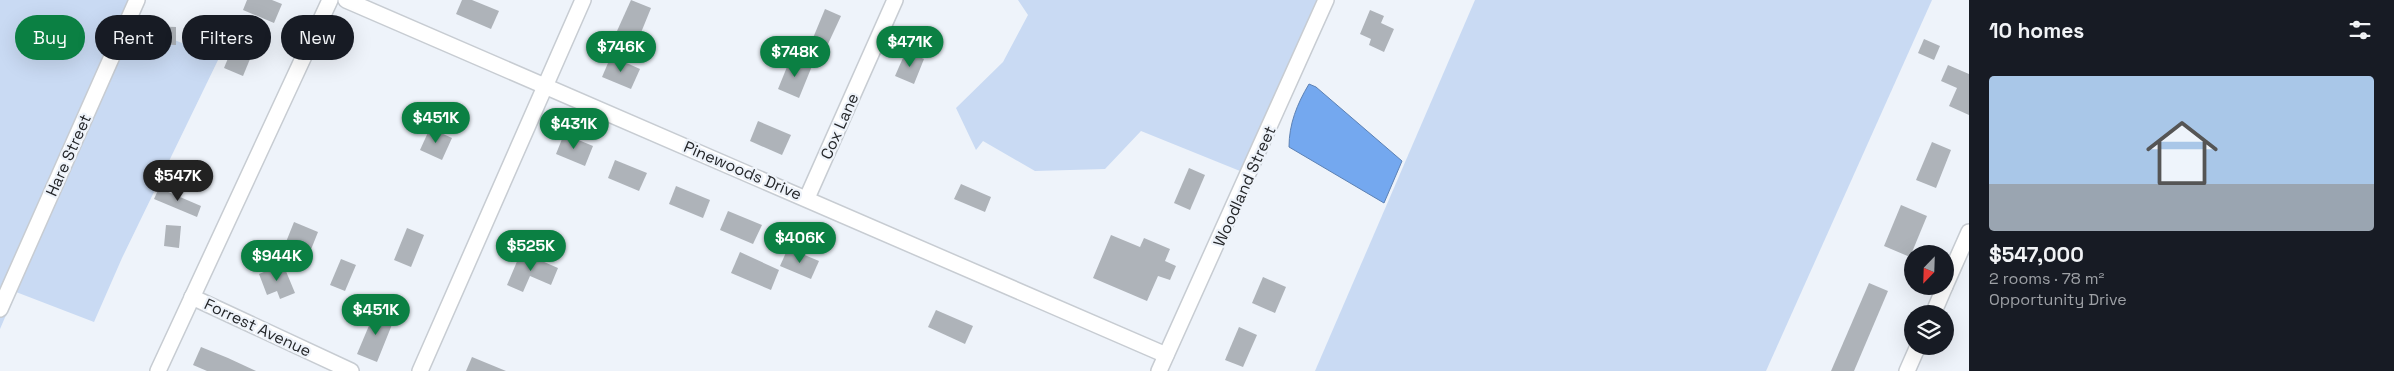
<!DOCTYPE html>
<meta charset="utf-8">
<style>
body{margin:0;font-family:"Space Grotesk",sans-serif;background:#242831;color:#f1f3f6;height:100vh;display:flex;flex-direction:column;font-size:19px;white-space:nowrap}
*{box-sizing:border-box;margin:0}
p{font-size:16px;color:#9ea1a6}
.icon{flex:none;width:28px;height:28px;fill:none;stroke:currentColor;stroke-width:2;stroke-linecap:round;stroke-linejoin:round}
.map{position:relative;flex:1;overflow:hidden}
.drawer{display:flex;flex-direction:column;background:#171b24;width:425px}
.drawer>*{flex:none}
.hud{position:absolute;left:15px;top:15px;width:475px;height:45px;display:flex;gap:10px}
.needle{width:32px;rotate:203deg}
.buttons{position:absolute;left:1904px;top:245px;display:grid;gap:10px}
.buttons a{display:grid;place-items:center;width:50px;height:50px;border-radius:50%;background:#171b24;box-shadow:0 5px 20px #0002;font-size:25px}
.price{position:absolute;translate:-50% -42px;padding:0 11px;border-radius:18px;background:#0b8043;color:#fff;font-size:16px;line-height:32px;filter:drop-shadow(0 1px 2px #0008)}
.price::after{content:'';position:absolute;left:50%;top:30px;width:15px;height:11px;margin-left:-8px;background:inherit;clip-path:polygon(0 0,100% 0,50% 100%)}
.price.on{background:#222;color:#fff}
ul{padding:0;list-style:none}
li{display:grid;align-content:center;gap:10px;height:265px;padding:0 20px}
li span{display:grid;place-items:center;height:155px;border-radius:5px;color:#555}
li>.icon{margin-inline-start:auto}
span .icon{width:90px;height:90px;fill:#fffc;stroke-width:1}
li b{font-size:21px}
h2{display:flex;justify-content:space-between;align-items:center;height:60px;padding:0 20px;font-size:21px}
.chip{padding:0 18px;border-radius:22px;background:#171b24;box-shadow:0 5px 20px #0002;font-size:18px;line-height:45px}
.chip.on{background:#0b8043;color:#fff}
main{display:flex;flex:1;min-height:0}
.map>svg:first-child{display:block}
.green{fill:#c9daf3}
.water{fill:#74a8ef;stroke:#5c81b4}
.building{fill:#aeb3b9}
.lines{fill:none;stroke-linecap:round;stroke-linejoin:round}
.minor-casing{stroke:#c7ccd2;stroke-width:18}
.minor{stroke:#fff;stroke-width:15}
.labels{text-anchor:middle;stroke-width:4.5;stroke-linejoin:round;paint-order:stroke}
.street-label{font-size:16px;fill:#242629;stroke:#eef3fa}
</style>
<main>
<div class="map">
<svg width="1969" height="371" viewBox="0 0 1969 371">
<rect width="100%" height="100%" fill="#eef3fa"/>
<!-- green -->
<g class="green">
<path d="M0,0H139L130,22L219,58L122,258L94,322L16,292L0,329Z"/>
<path d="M1018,0H1317L1240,171L1141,131L1105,169L1035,171L983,141L976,150L956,108L1003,62L1028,15Z"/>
<path d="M1475,0H1932L1766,371H1315Z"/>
</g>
<!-- water -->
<path class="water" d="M1309,84L1316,87L1402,161L1384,203L1289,147C1289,124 1297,104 1309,84Z"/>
<!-- building -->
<g class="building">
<path d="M247,0H272L282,4L274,23L243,10Z"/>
<path d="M462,0H472L499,11L491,29L456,14Z"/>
<path d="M631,0L651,8L638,40L617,31Z"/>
<path d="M825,9L841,16L828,44L813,38Z"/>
<path d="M1370,10L1384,16L1381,23L1394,29L1384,52L1369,45L1371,39L1360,34Z"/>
<path d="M148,26L176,27V45L147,44Z"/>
<path d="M238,34L257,42L243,76L224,68Z"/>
<path d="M1924,39L1940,46L1934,60L1918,53Z"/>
<path d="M906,51L924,59L914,84L895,76Z"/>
<path d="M611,56L640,69L631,89L602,77Z"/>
<path d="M791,57L812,66L799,98L778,89Z"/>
<path d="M1948,65L1969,74V115L1949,106L1957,88L1941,81Z"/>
<path d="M758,121L791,135L782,155L750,141Z"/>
<path d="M430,128L452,138L442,160L420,150Z"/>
<path d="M564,134L593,146L585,166L556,154Z"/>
<path d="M1932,142L1951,150L1936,188L1916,180Z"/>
<path d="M615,160L647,173L639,191L608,178Z"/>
<path d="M1189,168L1205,175L1190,210L1174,203Z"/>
<path d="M961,184L991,197L985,212L954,199Z"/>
<path d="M676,186L710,200L703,218L669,204Z"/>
<path d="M159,188L201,206L197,217L154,199Z"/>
<path d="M1901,205L1927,216L1910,257L1884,246Z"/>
<path d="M728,211L762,225L753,244L720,230Z"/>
<path d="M294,222L318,232L310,252L286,242Z"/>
<path d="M166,225L181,226L179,248L164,246Z"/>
<path d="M407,228L424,235L411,267L394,260Z"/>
<path d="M1111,235L1140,247L1144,238L1170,249L1165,261L1176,266L1170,280L1158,276L1147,301L1093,278Z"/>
<path d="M788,248L819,261L811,279L780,266Z"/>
<path d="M521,252L558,268L551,285L530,276L523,292L507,285Z"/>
<path d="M740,252L779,270L771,290L731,273Z"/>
<path d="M341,259L356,265L345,291L330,285Z"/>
<path d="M283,264L295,293L280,299L277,291L267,295L259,274Z"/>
<path d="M1263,277L1286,287L1275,313L1252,303Z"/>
<path d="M1869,283L1888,291L1854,371H1831Z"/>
<path d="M376,309L395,317L377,362L357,354Z"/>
<path d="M936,310L973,326L965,344L928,327Z"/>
<path d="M1239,327L1257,335L1243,367L1225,360Z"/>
<path d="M201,347L228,358L256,371H207L193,365Z"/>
<path d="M472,357L506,371H466Z"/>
</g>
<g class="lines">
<defs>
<g id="minor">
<path d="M346,0L1166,355"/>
<path d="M807,198L895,0"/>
<path d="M1945,286L1969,232"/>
<path d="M192,297L351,371"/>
<path d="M0,309L137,0"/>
<path d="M1933,314L1945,286"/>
<path d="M158,371L330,0"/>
<path d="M420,371L583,0"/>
<path d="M1159,371L1326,0"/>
<path d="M1907,371L1918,346"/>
</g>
</defs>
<!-- minor casing -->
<use href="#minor" class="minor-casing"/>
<!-- minor -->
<use href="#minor" class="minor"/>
</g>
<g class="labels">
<!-- street labels -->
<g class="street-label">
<text transform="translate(839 126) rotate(-66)" y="6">Cox Lane</text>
<text transform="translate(68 155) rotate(-66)" y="6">Hare Street</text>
<text transform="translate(743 170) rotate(23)" y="6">Pinewoods Drive</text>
<text transform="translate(1244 186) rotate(-66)" y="6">Woodland Street</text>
<text transform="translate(258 327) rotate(25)" y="6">Forrest Avenue</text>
</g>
</g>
</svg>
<div class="buttons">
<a><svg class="needle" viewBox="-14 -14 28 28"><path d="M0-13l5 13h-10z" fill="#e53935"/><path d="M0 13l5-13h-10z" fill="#9ea1a6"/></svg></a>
<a><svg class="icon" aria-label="layers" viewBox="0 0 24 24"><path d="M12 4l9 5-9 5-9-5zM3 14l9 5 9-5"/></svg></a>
</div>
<b class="price" style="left:910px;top:68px">$471K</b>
<b class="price" style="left:621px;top:73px">$746K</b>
<b class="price" style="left:795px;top:78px">$748K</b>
<b class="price" style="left:436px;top:144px">$451K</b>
<b class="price" style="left:574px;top:150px">$431K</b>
<b class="price on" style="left:178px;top:202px">$547K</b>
<b class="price" style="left:800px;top:264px">$406K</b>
<b class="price" style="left:531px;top:272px">$525K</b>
<b class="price" style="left:277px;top:282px">$944K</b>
<b class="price" style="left:376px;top:336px">$451K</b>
<div class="hud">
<a class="chip on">Buy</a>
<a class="chip">Rent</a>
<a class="chip">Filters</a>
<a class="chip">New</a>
</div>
</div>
<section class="drawer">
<h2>10 homes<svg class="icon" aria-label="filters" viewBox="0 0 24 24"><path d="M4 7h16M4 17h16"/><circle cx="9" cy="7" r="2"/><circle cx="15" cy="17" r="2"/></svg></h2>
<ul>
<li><span style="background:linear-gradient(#a9c7e8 70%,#9aa5b1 0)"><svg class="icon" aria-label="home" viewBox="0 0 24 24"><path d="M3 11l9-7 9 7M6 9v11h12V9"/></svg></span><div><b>$547,000</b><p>2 rooms · 78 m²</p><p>Opportunity Drive</p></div></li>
</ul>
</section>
</main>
